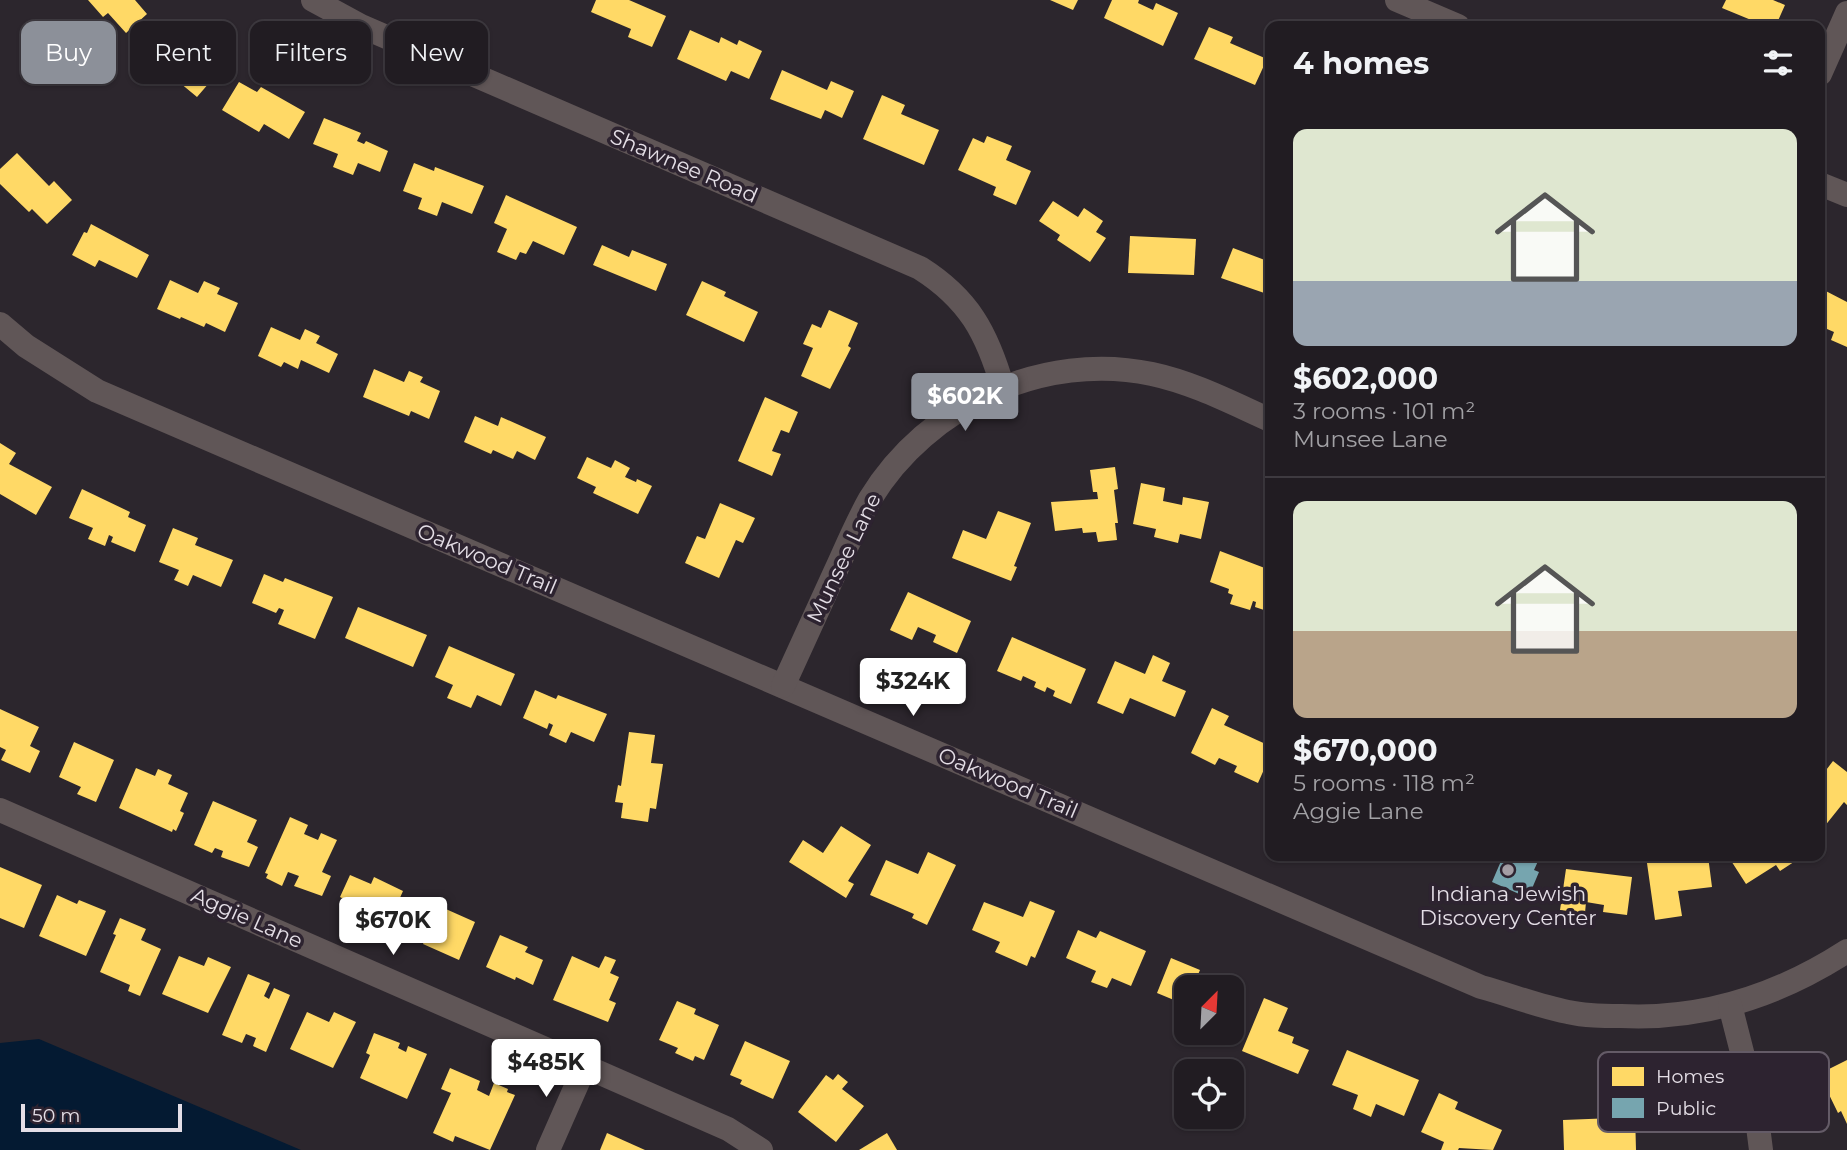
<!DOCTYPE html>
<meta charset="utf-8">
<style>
body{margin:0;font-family:Montserrat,sans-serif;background:#2d292f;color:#f1f3f6;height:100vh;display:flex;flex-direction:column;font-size:26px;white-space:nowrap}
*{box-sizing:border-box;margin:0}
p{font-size:23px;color:#a2a1a5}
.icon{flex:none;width:38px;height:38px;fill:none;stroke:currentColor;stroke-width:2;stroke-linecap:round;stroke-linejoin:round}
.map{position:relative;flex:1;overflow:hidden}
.sheet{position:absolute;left:1265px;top:21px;width:560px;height:840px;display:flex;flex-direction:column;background:#211c22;border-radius:14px;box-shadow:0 2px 5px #0004,0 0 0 2px #3e3a40}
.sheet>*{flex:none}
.guide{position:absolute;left:21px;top:21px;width:665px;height:63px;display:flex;gap:14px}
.needle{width:46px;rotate:24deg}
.controls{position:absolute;left:1174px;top:975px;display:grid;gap:14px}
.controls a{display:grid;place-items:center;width:70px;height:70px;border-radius:14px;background:#211c22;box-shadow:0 2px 5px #0004,0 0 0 2px #3e3a40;font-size:35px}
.scale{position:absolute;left:21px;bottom:18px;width:161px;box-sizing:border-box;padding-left:7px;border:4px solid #e4dee6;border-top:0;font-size:19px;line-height:24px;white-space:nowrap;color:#e4dee6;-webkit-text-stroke:5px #2d2330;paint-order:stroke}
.price{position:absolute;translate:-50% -60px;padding:0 16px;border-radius:7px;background:#fff;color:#222;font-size:23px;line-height:46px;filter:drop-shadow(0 2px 4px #0008)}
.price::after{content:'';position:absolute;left:50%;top:42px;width:21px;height:16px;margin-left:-10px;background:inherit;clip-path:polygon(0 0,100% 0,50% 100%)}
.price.active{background:#8c9099;color:#fff}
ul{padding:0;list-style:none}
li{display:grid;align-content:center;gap:14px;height:371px;padding:0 28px}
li+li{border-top:2px solid #3e3a40}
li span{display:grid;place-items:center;height:217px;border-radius:14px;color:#555}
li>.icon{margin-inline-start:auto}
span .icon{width:126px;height:126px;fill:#fffc;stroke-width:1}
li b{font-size:30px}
h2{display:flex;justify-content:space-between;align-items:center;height:84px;padding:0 28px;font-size:30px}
.tag{padding:0 24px;border-radius:14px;background:#211c22;box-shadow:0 2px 5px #0004,0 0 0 2px #3e3a40;font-size:24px;line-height:63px}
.tag.active{background:#8c9099;color:#fff}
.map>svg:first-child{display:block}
.water{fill:#041a32}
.homes{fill:#ffd966}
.public{fill:#76a5af}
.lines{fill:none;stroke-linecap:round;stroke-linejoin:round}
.minor{stroke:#605657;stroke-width:24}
.poi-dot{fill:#a49ea5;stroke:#2d2330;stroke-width:2.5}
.labels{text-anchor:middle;stroke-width:7;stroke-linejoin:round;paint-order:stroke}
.street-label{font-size:21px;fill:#e4dee6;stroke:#2d2330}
.poi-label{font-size:21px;fill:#e4dee6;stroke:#2d2330}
.key{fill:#2d2330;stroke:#645b67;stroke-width:2}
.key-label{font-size:19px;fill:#e4dee6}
</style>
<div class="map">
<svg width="1847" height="1150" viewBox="0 0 1847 1150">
<rect width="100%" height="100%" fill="#2c262d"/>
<!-- water -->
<path class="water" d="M39,1039L301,1150H0V1043Z"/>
<!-- homes -->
<g class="homes">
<path d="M88,0H135L147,14L126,33L108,13L103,17Z"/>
<path d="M596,0H629L666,16L652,47L628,37L631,29L591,12Z"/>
<path d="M1050,0H1078L1073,10Z"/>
<path d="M1112,0H1139L1138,3L1153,10L1156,3L1178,13L1163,46L1104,18Z"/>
<path d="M1726,0H1773L1785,5L1777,23L1784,26H1754L1756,22L1722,8Z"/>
<path d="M169,26L189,43L184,49L196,60L203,52L222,68L197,97L145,54Z"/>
<path d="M1209,27L1233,37L1230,43L1267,59L1255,85L1194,59Z"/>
<path d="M690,30L719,43L721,37L737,45L739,40L762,51L749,79L731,71L726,81L677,59Z"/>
<path d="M782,70L827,90L831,81L854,91L842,118L825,110L821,119L770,99Z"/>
<path d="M239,82L257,92L261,87L305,112L289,139L264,124L259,132L222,110Z"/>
<path d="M882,95L905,105L901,114L939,130L924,165L863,139Z"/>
<path d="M324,118L361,133L357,141L364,144L366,141L388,151L380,172L358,163L353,175L333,167L338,154L313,144Z"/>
<path d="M987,136L1012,146L1006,160L1031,171L1016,205L993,195L996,187L958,170L973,138L984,143Z"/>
<path d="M17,153L49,186L54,181L72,200L47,224L32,209L29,212L0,184V169Z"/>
<path d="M414,163L434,171L435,167L484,186L472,214L442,202L437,216L418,209L422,198L403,191Z"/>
<path d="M506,195L577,227L564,255L533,241L526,254L520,252L516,260L497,252L507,229L494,223Z"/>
<path d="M1053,201L1078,217L1084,208L1103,221L1096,232L1106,238L1090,262L1057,240L1060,235L1039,221Z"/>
<path d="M91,224L149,255L137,278L99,260L95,267L72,255L84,232L87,233Z"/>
<path d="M1130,236L1196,239L1194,275L1128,273Z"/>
<path d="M602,245L629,257L632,250L667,264L656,291L593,265Z"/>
<path d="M1233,248L1270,262V295L1221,278Z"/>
<path d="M170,280L198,293L204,281L220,288L217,294L238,303L225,332L206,323L204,327L181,317L180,319L157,309Z"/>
<path d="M702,281L726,292L724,296L758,312L744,342L686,315Z"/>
<path d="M1820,288L1847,302V347L1831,340L1834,332L1820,326Z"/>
<path d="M829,310L858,323L848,346L851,348L830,389L801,376L813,348L803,344L812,324L821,328Z"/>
<path d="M271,327L300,340L305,329L320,336L316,343L338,354L329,373L301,360L298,369L284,362L281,367L258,356Z"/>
<path d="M374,369L404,382L409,371L423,377L420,382L440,391L429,419L411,411L409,416L363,397Z"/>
<path d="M765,397L798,412L789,433L781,430L772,451L781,454L772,476L738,461Z"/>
<path d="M475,416L498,426L501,417L546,437L535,460L517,451L513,459L493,450L491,454L464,442Z"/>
<path d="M0,443L16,453L9,464L52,487L36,515L0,494Z"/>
<path d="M587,457L611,468L615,460L630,468L625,477L636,482L637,479L652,486L638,514L593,493L596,487L577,478Z"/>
<path d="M1115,467L1118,489L1114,490L1118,523H1115L1117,540L1098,542L1096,532L1083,533L1082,528L1055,531L1051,502L1098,499L1097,492H1093L1090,470Z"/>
<path d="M1141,483L1165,488L1163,501L1182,505L1183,497L1209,502L1201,539L1180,534L1178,543L1154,537L1156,529L1133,524Z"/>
<path d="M82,489L130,512L128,517L146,525L135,552L111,542L113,537L109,535L105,546L88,539L93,528L69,518Z"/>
<path d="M720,503L755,518L743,543L736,540L719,578L685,563L697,536L705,539Z"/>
<path d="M998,511L1031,523L1014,566L1017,567L1011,581L952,558L963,530L986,539Z"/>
<path d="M173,528L198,538L195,545L233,560L221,587L193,575L188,586L174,580L179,570L159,562Z"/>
<path d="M1220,551L1270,570V612L1255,607L1256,602L1253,601L1250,610L1230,604L1233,595L1228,593L1229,589L1210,582Z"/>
<path d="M264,574L283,582L285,578L333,597L315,639L278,624L284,610L279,608L276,613L252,603Z"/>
<path d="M908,592L971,621L957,653L933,642L936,635L918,627L912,640L890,630Z"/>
<path d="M358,607L427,635L413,667L345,638Z"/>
<path d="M1012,637L1086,669L1071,704L1053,696L1055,691L1047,687L1045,692L1034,687L1036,682L1023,676L1021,681L997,671Z"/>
<path d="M449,646L515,674L501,706L477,695L471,708L447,698L453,685L435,677Z"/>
<path d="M1153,655L1170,663L1162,681L1186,691L1175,717L1130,698L1123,714L1097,703L1115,661L1145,674Z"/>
<path d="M535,690L556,699L558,695L607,714L594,742L571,732L566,743L549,735L553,725L549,723L547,729L523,718Z"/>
<path d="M1212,708L1229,716L1224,725L1270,746V756L1258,783L1234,772L1237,766L1219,758L1215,765L1191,753Z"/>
<path d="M0,709L39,727L30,746L40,751L30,773L1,760L6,750L0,747Z"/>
<path d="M629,732L655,735L651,763L663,764L656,809L650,808L648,822L621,818L623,803L615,802L618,785L621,786Z"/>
<path d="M74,742L114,760L96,802L77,794L81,787L59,777Z"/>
<path d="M1833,761L1847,772V805L1844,802L1820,832V778Z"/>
<path d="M136,768L155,776L158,769L172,775L168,784L188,793L180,811L184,813L176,831L173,829L172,832L119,808Z"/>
<path d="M213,801L257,820L247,842L258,847L249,867L221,857L223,851L215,848L212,853L194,845Z"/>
<path d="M290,817L308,825L304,834L318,840L321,833L337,840L322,872L331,876L322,896L294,886L299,876L288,872L282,886L266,878L268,874L265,873Z"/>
<path d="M841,826L871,845L848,881L854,884L846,898L789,862L803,840L823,853Z"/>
<path d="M928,852L956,865L927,925L912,918L914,914L870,895L886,860L918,874Z"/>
<path d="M1646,856H1661V858L1708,856L1712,887L1678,891L1682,916L1655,920Z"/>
<path d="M1728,856H1799L1800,858L1780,871L1776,865L1746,884Z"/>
<path d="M0,867L42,885L24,928L0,918Z"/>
<path d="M1566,869L1632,877L1627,915L1603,912L1604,905L1586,902L1585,913L1560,910Z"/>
<path d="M350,875L371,884L374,877L403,891L386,929L358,917L362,909L340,897Z"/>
<path d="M57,895L77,904L79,900L106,911L86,956L39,936Z"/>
<path d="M1030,901L1055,911L1035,958L1031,956L1027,966L995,952L1000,942L972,930L984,902L1023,917Z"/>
<path d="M430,902L475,922L459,960L423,944L425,939L416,935Z"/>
<path d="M120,918L146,929L141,940L161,949L140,996L128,991L130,985L100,972L116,935L113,934Z"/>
<path d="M1078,930L1096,938L1100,931L1146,951L1131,986L1112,978L1107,988L1091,982L1096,971L1066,958Z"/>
<path d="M500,935L528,947L525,952L543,960L533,985L516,977L515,980L486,967Z"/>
<path d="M179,956L204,966L208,957L231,967L208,1013L162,994Z"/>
<path d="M572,956L599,968L605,956L616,960L610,973L619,977L609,1000L616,1003L608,1022L553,1000Z"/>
<path d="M1171,958L1200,970L1197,977L1221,987H1186V1005L1157,993Z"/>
<path d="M248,974L270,983L264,996L269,999L274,988L290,995L266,1052L253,1046L256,1038L246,1034L242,1043L222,1035Z"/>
<path d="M1264,998L1288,1008L1278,1031L1294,1037L1292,1043L1309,1050L1298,1074L1242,1051Z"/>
<path d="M677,1001L696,1009L694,1014L719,1025L704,1060L695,1056L693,1061L675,1053L678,1048L659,1040Z"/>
<path d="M307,1012L329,1022L334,1012L356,1022L333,1068L290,1049Z"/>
<path d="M374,1033L400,1043L398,1048L406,1052L408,1046L427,1054L407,1099L360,1078L370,1055L366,1053Z"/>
<path d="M745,1041L790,1061L773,1099L740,1084L742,1080L730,1075Z"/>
<path d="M1347,1050L1419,1080L1404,1116L1376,1104L1371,1117L1353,1109L1358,1095L1332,1085Z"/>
<path d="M1847,1060V1124L1841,1111L1838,1113L1819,1074Z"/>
<path d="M450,1068L480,1081L477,1090L489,1096L494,1083L508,1089L507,1092L515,1095L490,1150L455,1136L453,1142L433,1133L451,1093L441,1089Z"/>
<path d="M838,1074L848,1082L842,1089L864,1106L836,1142L798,1112L826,1075L833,1080Z"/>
<path d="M1439,1093L1458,1102L1455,1109L1502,1130L1493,1150L1459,1148L1458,1150H1441L1444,1142L1421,1132Z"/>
<path d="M1635,1113L1636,1150H1564L1563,1120L1614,1118V1114Z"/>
<path d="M607,1133L645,1150H600Z"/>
<path d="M887,1133L897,1150H859Z"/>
</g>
<!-- public -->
<path class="public" d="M1489,856H1531L1539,859L1534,870L1539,872L1528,898L1492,882L1501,861Z"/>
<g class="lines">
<!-- minor -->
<g class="minor">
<path d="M313,0L361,26L920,268C969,299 987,333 1003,388"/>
<path d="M1397,0L1458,26"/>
<path d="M1820,74L1847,13"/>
<path d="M1820,184L1847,195"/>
<path d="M0,324L26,346L97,391L1481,987C1511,995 1537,1006 1568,1012C1585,1016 1603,1016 1621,1016C1702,1020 1779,995 1847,951"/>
<path d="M783,686C801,647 818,609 836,570C847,546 857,522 870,499C927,405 1044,351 1152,374C1194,383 1232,403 1270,420"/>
<path d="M0,810L728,1129L761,1150"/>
<path d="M1730,1005L1755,1103L1761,1150"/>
<path d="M548,1150L585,1066"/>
</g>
</g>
<!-- markers -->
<circle class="poi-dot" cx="1508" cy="870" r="7"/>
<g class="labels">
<!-- street labels -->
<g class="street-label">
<text transform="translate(684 166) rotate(23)" y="7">Shawnee Road</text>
<text transform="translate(844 558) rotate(-64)" y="7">Munsee Lane</text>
<text transform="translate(487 559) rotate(23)" y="7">Oakwood Trail</text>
<text transform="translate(1008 783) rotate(23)" y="7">Oakwood Trail</text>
<text transform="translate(247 918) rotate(24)" y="7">Aggie Lane</text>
</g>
<!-- poi labels -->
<g class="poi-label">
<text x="1508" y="901">Indiana Jewish<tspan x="1508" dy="24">Discovery Center</tspan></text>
</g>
</g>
<!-- legend -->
<rect x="1598" y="1052" width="231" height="80" rx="10" class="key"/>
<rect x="1612" y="1067" width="32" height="19" fill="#ffd966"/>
<rect x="1612" y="1098" width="32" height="20" fill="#76a5af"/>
<g class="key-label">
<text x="1656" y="1083">Homes</text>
<text x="1656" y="1115">Public</text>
</g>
</svg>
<div class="controls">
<a><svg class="needle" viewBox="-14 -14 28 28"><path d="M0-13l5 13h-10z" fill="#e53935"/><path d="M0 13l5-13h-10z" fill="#a2a1a5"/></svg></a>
<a><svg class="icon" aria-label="locate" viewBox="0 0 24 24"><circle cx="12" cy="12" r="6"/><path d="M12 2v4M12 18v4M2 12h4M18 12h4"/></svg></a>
</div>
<div class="scale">50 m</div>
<b class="price active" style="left:965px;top:433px">$602K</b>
<b class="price" style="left:913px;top:718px">$324K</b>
<b class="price" style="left:393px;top:957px">$670K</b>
<b class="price" style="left:546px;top:1099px">$485K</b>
<div class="guide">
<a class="tag active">Buy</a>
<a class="tag">Rent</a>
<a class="tag">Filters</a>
<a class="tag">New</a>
</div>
<section class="sheet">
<h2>4 homes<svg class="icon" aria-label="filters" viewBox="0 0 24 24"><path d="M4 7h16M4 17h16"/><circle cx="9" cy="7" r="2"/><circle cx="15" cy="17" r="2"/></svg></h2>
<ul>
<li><span style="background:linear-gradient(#dfe7d0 70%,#9aa5b1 0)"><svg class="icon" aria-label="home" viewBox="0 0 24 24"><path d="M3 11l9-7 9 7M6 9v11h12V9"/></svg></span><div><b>$602,000</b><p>3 rooms · 101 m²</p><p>Munsee Lane</p></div></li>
<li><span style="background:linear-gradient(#dfe7d0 60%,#b9a48a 0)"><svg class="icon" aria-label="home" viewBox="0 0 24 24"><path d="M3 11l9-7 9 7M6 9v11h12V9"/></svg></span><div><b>$670,000</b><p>5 rooms · 118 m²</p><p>Aggie Lane</p></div></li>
</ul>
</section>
</div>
